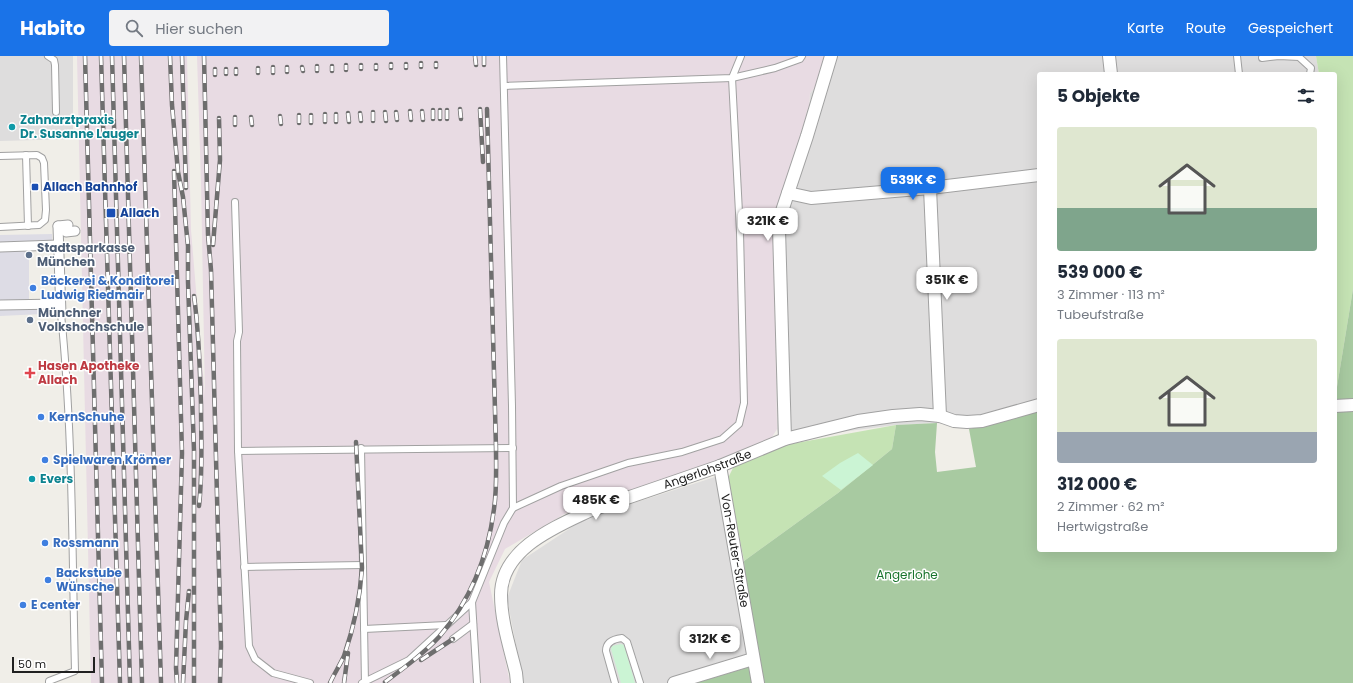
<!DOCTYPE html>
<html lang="de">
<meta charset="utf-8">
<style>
body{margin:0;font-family:Poppins,sans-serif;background:#f2f2f3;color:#1f2937;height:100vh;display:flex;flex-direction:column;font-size:15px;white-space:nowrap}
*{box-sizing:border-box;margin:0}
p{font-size:13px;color:#747a83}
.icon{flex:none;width:22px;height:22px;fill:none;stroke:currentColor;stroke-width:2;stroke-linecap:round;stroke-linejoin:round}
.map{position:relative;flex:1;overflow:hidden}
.side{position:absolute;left:1037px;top:16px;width:300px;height:480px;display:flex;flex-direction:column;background:#fff;border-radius:4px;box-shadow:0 4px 16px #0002}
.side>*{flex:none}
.scale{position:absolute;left:12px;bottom:10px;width:83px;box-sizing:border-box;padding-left:4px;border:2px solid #202020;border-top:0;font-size:11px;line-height:14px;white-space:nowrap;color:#202020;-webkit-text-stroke:3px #fff;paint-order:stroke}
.price{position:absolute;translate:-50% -34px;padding:0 9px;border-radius:8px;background:#fff;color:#222;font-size:13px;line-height:26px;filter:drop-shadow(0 1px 2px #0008)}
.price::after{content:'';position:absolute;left:50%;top:24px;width:12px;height:9px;margin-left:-6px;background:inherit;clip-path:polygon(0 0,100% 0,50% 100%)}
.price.active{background:#1a73e8;color:#fff}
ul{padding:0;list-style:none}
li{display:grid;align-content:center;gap:8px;height:212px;padding:0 20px}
li span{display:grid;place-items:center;height:124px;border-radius:4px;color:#555}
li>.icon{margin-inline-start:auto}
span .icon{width:72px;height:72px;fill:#fffc;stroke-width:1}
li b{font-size:17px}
h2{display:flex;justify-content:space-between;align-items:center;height:48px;padding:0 20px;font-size:17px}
header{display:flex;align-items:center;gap:24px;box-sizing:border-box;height:56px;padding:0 20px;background:#1a73e8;color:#fff}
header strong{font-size:19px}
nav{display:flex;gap:22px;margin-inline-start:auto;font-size:14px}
.search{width:280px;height:36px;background:#f2f2f3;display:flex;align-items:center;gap:10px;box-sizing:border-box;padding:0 14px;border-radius:4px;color:#747a83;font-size:15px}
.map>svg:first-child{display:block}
.residential{fill:#dedddd}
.industrial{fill:#e8dbe3}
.grass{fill:#c5e3b4}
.forest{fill:#a8caa1}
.park{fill:#cbf4d4}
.plaza{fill:#dddce5}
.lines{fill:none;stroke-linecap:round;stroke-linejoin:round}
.service-casing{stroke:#a1a1a1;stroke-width:8}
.pedestrian-casing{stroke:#a1a1a1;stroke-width:11}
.minor-casing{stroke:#a1a1a1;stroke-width:14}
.service{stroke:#fff;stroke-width:6}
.pedestrian{stroke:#fff;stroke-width:9}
.minor{stroke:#fff;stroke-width:12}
.rail-casing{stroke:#6e6e6e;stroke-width:4.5}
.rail{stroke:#fff;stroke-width:3;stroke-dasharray:9;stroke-linecap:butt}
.culture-dot{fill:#0f9aa8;stroke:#fff;stroke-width:1.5}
.transit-dot{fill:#1a4fb4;stroke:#fff;stroke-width:1.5}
.service-dot{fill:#5c6f8a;stroke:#fff;stroke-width:1.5}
.shop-dot{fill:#3f7fe0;stroke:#fff;stroke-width:1.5}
.health-dot{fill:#e0444e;stroke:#fff;stroke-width:1.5}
.labels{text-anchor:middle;stroke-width:3;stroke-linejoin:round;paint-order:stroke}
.culture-label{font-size:12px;font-weight:bold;fill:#0d838f;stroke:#fff;text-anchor:start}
.transit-label{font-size:12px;font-weight:bold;fill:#164399;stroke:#fff;text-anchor:start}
.service-label{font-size:12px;font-weight:bold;fill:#4e5e75;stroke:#fff;text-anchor:start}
.shop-label{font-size:12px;font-weight:bold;fill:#366cbe;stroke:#fff;text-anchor:start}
.health-label{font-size:12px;font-weight:bold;fill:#be3a42;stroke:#fff;text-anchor:start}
.street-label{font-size:12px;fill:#202020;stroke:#fff}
.park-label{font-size:12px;fill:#19742d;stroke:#fff}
</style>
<header>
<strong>Habito</strong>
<div class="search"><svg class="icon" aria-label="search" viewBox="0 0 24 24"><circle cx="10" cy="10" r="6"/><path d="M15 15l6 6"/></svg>Hier suchen</div>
<nav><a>Karte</a><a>Route</a><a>Gespeichert</a></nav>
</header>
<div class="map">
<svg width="1353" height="627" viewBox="0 0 1353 627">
<rect width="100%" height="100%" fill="#f0eee8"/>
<!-- residential -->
<g class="residential">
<path d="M0,0H73V83L0,85Z"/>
<path d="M824,0H1316L1319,18H1039V353L1006,364L969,372L937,367L896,369L817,379L780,388L777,373L773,166L806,61V59L807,54L809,53L810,37L816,30Z"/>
<path d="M718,420L749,611L696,627H523L507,542L522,504L584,463Z"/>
</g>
<!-- industrial -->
<path class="industrial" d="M77,0H187L191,174L205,341L201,126L197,0H824L816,30L810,37L809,54H807L806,59V61L773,166L777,373L769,386L566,457L505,493L489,526L510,627H91Z"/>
<!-- grass -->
<g class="grass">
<path d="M1316,0H1353V233L1335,343V18H1319Z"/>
<path d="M896,369L892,393L838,437L744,505L728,422L733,412L774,391Z"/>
</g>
<!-- forest -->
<path class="forest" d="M1353,233V627H696L749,611L744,505L838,437L892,393L896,369L937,367L935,396L937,416L976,411L969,373L1006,364L1039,353V494H1335V343Z"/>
<!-- park -->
<g class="park">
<path d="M858,397L873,409L841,434L822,420L840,407Z"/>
<path d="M621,588L624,589L635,627H621L611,593L612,590Z"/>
</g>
<!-- plaza -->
<path class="plaza" d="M52,178L53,193L29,194V244H63V257L0,260V179Z"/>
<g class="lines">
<defs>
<g id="service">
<path d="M48,0L54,4L55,9L56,56"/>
<path d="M503,0L512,350L513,452"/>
<path d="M1237,0L1239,18"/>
<path d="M1262,2L1279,0L1299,1L1311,12L1310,18"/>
<path d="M504,30L732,22L775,12L800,3L802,0"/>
<path d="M26,99L28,170"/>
<path d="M0,100L37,99L42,102L44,107L46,154L45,164L39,169L0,171"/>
<path d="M235,146L239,276L237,285L238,395L249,590L255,603L273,617L310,627"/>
<path d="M361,392L365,627"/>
<path d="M238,395L513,392"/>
<path d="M244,511L363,509"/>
<path d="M364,573L446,569"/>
<path d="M453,583L473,568"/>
<path d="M49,627V625L75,615C72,496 73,376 61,258"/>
<path d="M362,627L409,604L472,546"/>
<path d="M477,627L472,546L504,467L513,452L561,430L628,407L682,396L722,383L739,368L744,347L740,176L732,22L741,0"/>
<path d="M615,627L606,595C606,586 613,583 622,582L627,586L640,627"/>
</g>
<g id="pedestrian">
<path d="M68,169L58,170L66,176L75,175"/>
<path d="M58,170L61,258"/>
<path d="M0,191L58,189"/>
<path d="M0,249L60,248"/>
</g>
<g id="minor">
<path d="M1109,0L1111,18"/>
<path d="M930,132L940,360"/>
<path d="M788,137L811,142L930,132L1039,119"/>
<path d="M1335,350L1353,349"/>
<path d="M785,383L779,173L782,155L807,80L831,0"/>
<path id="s1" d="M720,410L758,627"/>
<path id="s2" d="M517,627L516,617C510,592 501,565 501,539C501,493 555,471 589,455L720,410L785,383L858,365L893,360L920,358L940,360L954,365L967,366L982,365L1039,349"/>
<path d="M674,627L753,603"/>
</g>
</defs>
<!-- service casing -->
<use href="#service" class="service-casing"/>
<!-- pedestrian casing -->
<use href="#pedestrian" class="pedestrian-casing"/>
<!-- minor casing -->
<use href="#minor" class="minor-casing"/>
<!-- service -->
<use href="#service" class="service"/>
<!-- pedestrian -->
<use href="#pedestrian" class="pedestrian"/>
<!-- minor -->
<use href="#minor" class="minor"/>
<defs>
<g id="rail">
<path d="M85,0L102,627"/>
<path d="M101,0L120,627"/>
<path d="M112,0L130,627"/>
<path d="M124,0L142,627"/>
<path d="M141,0L161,627"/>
<path d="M170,0L172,49L178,116L183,141L188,190V226L194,395V627"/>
<path d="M182,0L186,132"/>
<path d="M204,0L208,178L211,214L221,590L220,627"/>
<path d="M475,0L476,9"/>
<path d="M484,0V9"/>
<path d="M421,7V11"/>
<path d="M436,7V11"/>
<path d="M391,8V12"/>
<path d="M406,8V12"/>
<path d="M346,9V14"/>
<path d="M361,9V13"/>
<path d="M376,9V13"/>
<path d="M317,10V15"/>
<path d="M332,10V15"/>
<path d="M302,11L303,15"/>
<path d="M258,12V17"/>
<path d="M215,13V19"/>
<path d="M236,13V18"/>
<path d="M287,16V11"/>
<path d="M273,17V11"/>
<path d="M226,18V13"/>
<path d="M460,53L461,63"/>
<path d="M480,53L483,106"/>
<path d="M433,54V63"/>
<path d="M440,54V63"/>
<path d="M447,54V63"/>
<path d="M410,55L411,64"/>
<path d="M422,55L423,64"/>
<path d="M373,56V65"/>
<path d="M385,56L386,65"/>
<path d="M396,56L397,64"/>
<path d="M348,57L349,66"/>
<path d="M360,57L361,65"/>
<path d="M325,58V66"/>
<path d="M299,59V67"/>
<path d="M311,59V67"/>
<path d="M280,60L281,68"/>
<path d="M235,61V69"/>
<path d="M251,61L252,69"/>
<path d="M336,66V58"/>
<path d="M174,115L182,397L176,612L177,627"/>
<path d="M213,189L220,104L219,62"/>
<path d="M194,240C199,276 200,312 201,348C201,383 203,414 199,450"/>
<path d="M421,604L453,583"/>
<path d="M385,626C404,612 423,598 439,581C470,545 488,500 494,453C497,433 496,412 496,392L487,53"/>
<path d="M183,627L186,565L189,535"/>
<path d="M330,627C334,618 340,609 344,600C354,571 360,542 362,512L356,386"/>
<path d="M344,627L348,597"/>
</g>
</defs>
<!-- rail casing -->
<use href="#rail" class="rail-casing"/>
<!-- rail -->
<use href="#rail" class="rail"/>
</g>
<!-- markers -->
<g class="culture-dot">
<circle cx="12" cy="71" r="4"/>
<circle cx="32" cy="423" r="4"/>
</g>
<g class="transit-dot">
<rect x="31" y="127" width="8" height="8" rx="2"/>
<rect x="106" y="152" width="10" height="10" rx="2"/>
</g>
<g class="service-dot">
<circle cx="29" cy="199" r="4"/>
<circle cx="30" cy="264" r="4"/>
</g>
<g class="shop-dot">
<circle cx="33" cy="232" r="4"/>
<circle cx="41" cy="361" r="4"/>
<circle cx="45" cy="404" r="4"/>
<circle cx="45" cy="487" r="4"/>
<circle cx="48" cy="524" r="4"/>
<circle cx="23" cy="549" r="4"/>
</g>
<path class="health-dot" d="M28 311h4v4h4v4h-4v4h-4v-4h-4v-4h4z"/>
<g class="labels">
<!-- culture labels -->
<g class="culture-label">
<text x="20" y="68">Zahnarztpraxis<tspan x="20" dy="14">Dr. Susanne Lauger</tspan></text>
<text x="40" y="427">Evers</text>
</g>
<!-- transit labels -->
<g class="transit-label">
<text x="43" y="135">Allach Bahnhof</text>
<text x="120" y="161">Allach</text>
</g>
<!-- service labels -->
<g class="service-label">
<text x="37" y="196">Stadtsparkasse<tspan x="37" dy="14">München</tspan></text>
<text x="38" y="261">Münchner<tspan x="38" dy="14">Volkshochschule</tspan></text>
</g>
<!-- shop labels -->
<g class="shop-label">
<text x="41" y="229">Bäckerei &amp; Konditorei<tspan x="41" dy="14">Ludwig Riedmair</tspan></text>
<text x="49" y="365">KernSchuhe</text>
<text x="53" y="408">Spielwaren Krömer</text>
<text x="53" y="491">Rossmann</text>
<text x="56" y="521">Backstube<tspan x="56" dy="14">Wünsche</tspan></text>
<text x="31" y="553">E center</text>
</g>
<!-- health labels -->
<g class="health-label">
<text x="38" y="314">Hasen Apotheke<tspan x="38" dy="14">Allach</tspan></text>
</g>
<!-- street labels -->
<g class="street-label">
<text dy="4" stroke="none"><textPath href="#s2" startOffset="344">Angerlohstraße</textPath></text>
<text dy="4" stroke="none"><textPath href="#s1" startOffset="86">Von-Reuter-Straße</textPath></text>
</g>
<!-- park labels -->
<g class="park-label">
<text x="907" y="523">Angerlohe</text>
</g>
</g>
</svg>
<div class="scale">50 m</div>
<b class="price active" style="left:913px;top:145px">539K €</b>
<b class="price" style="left:768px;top:186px">321K €</b>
<b class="price" style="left:947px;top:245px">351K €</b>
<b class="price" style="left:596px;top:465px">485K €</b>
<b class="price" style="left:710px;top:604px">312K €</b>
<section class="side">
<h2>5 Objekte<svg class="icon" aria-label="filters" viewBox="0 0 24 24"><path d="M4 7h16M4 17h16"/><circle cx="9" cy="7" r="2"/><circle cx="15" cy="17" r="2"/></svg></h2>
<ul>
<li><span style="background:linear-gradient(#dfe7d0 65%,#7fa58c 0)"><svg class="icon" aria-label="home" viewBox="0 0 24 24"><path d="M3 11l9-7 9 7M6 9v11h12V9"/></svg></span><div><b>539 000 €</b><p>3 Zimmer · 113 m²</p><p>Tubeufstraße</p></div></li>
<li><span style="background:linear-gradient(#dfe7d0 75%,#9aa5b1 0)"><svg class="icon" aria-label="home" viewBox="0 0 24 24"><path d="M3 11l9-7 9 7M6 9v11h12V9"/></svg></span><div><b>312 000 €</b><p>2 Zimmer · 62 m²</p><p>Hertwigstraße</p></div></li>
</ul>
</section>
</div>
